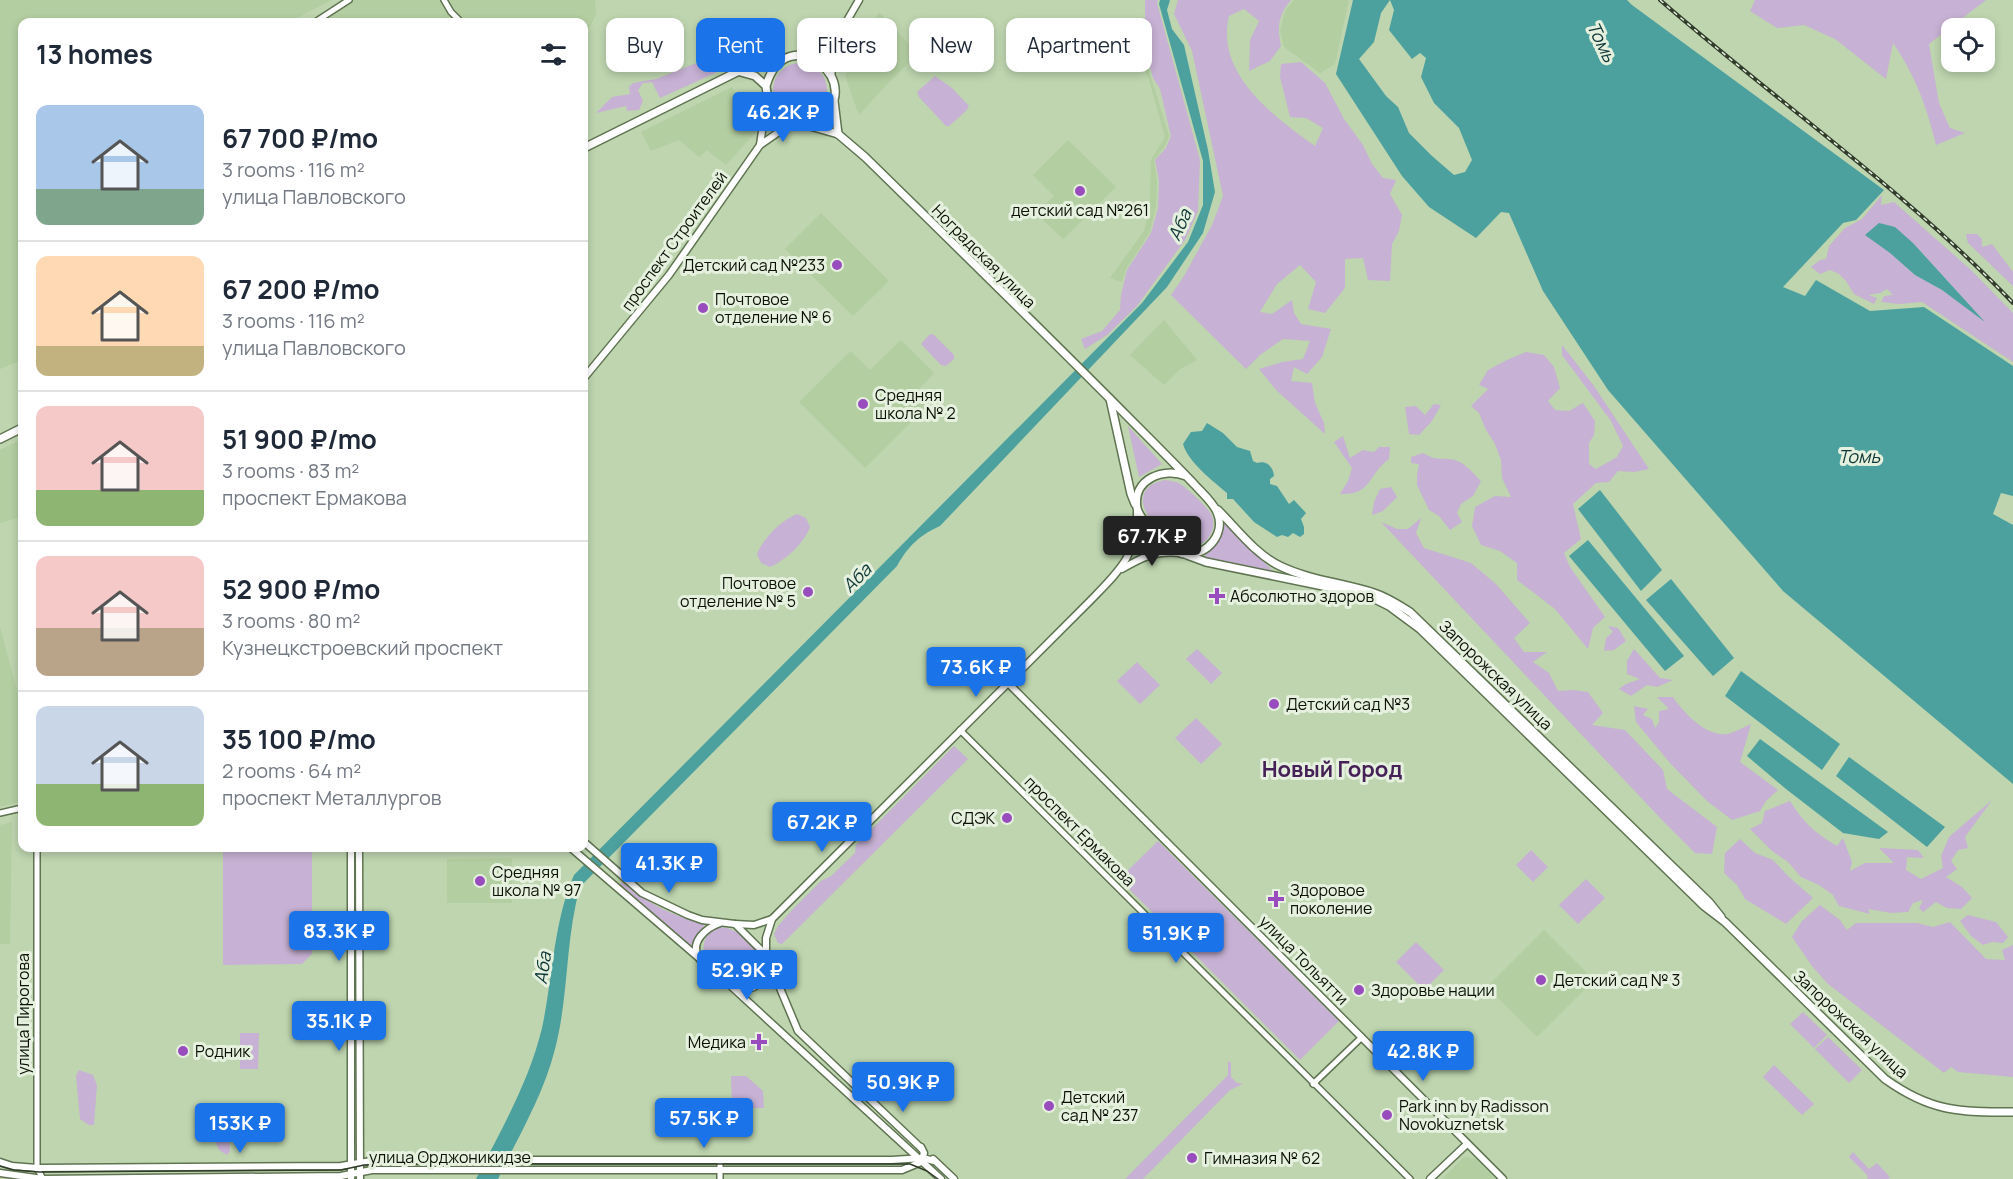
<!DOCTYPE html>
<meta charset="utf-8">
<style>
body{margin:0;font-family:Manrope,sans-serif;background:#f6f6f7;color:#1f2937;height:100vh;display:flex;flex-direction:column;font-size:22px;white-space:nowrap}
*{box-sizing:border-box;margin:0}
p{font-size:20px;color:#747a83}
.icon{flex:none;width:33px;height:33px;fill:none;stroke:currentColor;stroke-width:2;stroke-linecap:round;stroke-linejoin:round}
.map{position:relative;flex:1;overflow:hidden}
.panel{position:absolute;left:18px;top:18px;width:570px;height:834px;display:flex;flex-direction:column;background:#fff;border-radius:12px;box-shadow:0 3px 9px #0003}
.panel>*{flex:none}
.banner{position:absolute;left:606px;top:18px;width:570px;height:54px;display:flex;gap:12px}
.controls{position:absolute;left:1941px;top:18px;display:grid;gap:12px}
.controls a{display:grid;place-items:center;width:54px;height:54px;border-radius:12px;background:#fff;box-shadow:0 3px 9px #0003;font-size:30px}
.price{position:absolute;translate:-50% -51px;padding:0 14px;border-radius:6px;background:#1a73e8;color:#fff;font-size:20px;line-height:39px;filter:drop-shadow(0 2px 3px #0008)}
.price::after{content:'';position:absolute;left:50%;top:36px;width:18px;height:14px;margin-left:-9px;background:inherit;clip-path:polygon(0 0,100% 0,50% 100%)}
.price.active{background:#222;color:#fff}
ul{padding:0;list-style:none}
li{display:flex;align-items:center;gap:18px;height:150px;padding:0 18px}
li+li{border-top:2px solid #e0e1e3}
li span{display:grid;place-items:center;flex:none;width:168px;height:120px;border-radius:12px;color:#555}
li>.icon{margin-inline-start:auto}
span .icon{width:72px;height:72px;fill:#fffc;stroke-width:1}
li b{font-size:26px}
h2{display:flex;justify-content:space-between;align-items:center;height:72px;padding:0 18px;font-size:26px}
.tag{padding:0 21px;border-radius:12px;background:#fff;box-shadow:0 3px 9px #0003;font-size:21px;line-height:54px}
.tag.active{background:#1a73e8;color:#fff}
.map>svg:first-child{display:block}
.built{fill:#b3cea1}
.green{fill:#c7b1d4;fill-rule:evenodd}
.water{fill:#4ca19f;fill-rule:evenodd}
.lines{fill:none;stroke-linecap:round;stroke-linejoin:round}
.tertiary-casing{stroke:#5f7451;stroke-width:8}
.secondary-casing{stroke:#5f7451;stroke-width:9}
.primary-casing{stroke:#5f7451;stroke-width:10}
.tertiary{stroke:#fff;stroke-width:5}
.secondary{stroke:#fff;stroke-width:6}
.primary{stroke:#fff;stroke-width:7}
.tram{stroke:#313d2a;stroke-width:1.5}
.rail-casing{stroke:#313d2a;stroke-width:4}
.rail{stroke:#e5f1de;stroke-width:1.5;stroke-dasharray:4.5;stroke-linecap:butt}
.poi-dot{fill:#984cbd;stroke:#e5f1de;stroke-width:2}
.labels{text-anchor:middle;stroke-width:6;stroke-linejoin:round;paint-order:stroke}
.poi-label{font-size:16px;fill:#0a1205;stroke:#e5f1de;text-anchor:start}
.street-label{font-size:16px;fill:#0a1205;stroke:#e5f1de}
.water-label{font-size:18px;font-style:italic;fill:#0f3838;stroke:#e5f1de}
.district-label{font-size:22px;font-weight:bold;fill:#462157;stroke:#e5f1de}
</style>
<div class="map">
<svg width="2013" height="1179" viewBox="0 0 2013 1179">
<rect width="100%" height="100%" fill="#bed5af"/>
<!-- built -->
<g class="built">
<path d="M0,0H332L289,22H22V360L0,369Z"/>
<path d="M354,0H440L443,8L455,22H320Z"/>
<path d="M449,0H595L596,15L584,38V22H468L463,21L457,14Z"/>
<path d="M1294,0H1349L1335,64L1320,73L1284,47L1280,30L1285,11Z"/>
<path d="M879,12L918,54L886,85L859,115L845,76Z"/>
<path d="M1145,33L1149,44L1147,64L1169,136L1165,146L1154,160L1157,181L1156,207L1150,232L1126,269L1122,282L1110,278L1144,231L1150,208L1151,160L1165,137L1149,80L1142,64L1144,45L1141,35Z"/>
<path d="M732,87L735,92L744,95L748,98L753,105L759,120L755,133L726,165L707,150L699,157L679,140L651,151L641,132Z"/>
<path d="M1068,140L1116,187L1063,239L1036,213L1054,196L1033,175Z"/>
<path d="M821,213L889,281L853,316L785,249Z"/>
<path d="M1164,320L1197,360L1180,369L1164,385L1130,355Z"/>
<path d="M901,340L934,373L915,393L927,406L865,468L799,402L851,351L870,370Z"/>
<path d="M22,439V517L0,523V450Z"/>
<path d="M0,627L22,709V801L0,807Z"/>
<path d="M12,822L10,944H0V825Z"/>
<path d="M512,858V903H447V859Z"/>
<path d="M1544,930L1588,974L1587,987L1537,1037L1487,987Z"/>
<path d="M1467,1157L1476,1159L1496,1179H1442L1463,1158Z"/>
</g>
<!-- green -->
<g class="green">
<path d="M1145,0H1158L1157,3L1200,160L1198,211L1185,240L1137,306L1107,335L1085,349L1081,339L1102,331L1120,310L1121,295L1127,270L1151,233L1158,208L1159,181L1155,160L1166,148L1171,136L1160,89L1153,78L1149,63L1151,42L1145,28Z"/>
<path d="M1178,0H1291C1278,15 1277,28 1281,46L1270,61L1249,71L1250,40L1259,21L1244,9L1229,16C1215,74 1274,117 1315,146L1323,128L1306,118L1290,117L1280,77L1281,64L1301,62L1325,83L1344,119L1363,145L1372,164L1383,178L1396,180L1390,194L1402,215L1399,231L1392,244L1390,281L1368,280L1363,258L1345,259V288L1325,313L1308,309L1316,282L1300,265L1277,284L1260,312L1272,314L1292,300L1294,313L1301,324L1331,329L1322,357L1307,374L1294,367L1291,381L1312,383L1315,403L1324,423L1325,434L1276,390L1259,369L1282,362L1303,359L1310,341L1283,339L1260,355L1246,369L1171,295L1184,276L1212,225L1223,196L1192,51L1174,14Z"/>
<path d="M1755,0H1986L1929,44L1939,103L1950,128L1965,133L1936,145C1927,107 1915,75 1893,43L1886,79L1835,39L1804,25L1777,28L1750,11Z"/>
<path d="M737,47L741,50L744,56L733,65L660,98L652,82L643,83L638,90L643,101L639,110L627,111L626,106L596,113L612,97L630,94L629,87L633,83L656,79Z"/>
<circle cx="800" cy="90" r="27"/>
<path d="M935,76L952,88L969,106L966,111L949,126H946L919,97L917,92Z"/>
<path d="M1882,195L1881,205L1894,202L1971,270L2013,313V362L1922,302L1899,304L1881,302L1884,296L1893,295L1887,289L1880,293L1868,295L1877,298L1874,304L1854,294L1846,281L1839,274L1830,270L1820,274L1811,267L1820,260L1826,259L1829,246L1845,228L1862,219ZM1865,234L1913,243L1982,319L1942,290L1915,275L1890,253Z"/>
<path d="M1966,234H1977L1982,239V247L1992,244L2013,272V286L1968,243Z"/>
<path d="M933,334L954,355V359L946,366L941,365L921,344L929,335Z"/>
<path d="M1562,345L1594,386L1649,469L1634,472L1618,471L1609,482L1596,483L1573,504L1581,539L1564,553L1570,567L1605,617L1593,628L1588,649L1555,609L1517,580V563L1500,551L1481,545L1472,526L1475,507L1495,496L1511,497L1502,478L1501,460L1495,444L1486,430L1479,413L1471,406L1488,389L1479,385L1488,370L1507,360L1526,352L1544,355L1554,367L1560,388L1548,401L1555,410L1569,411L1583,403L1595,421L1594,435L1589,443V464L1596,469L1617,457L1623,446L1611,421L1562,355Z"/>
<path d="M1434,404L1441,405L1432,421L1419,435L1409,434L1405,407L1416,406L1425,415Z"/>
<path d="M1128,426L1162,464L1139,477Z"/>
<path d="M1343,436L1350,458L1363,450L1374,452L1379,447H1390L1389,459C1367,475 1373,495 1340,494L1348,481L1352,468L1334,442Z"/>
<path d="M1423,453C1436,460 1434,458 1448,459C1462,459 1472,472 1481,481L1473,496L1461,504L1457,513L1462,522L1450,530L1439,516L1429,510L1417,485V475L1419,464L1411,463V457Z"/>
<path d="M1165,480C1170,481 1174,481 1179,483C1186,487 1209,508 1212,516C1217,530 1207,545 1193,547C1170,550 1111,491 1165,480Z"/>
<path d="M1391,487L1397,497L1383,511L1372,515L1374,502L1380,489Z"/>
<path d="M797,514L806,518L810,527C804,543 786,560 770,567L761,563L757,554C763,539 781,520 797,514Z"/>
<path d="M1421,518L1416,533L1424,548L1471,563L1496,584L1530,623L1514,638L1524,652H1547L1533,662L1549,673L1558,691L1573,690L1588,692L1603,713L1592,725L1625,730L1663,770L1667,789L1717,827L1712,854L1695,853L1662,820L1381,522L1397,529H1408Z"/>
<path d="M1223,521L1275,573L1204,557L1220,538Z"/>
<path d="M1608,626L1618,628L1626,641L1614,650L1604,651L1606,638L1613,632Z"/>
<path d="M1197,649L1222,673L1211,684L1186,659Z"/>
<path d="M1634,649L1660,678L1673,680L1657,687L1647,685L1631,696L1619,689L1626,684L1640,679L1627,674V661Z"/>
<path d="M1137,662L1160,685L1140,704L1117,681Z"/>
<path d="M1657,697H1673C1684,713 1706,737 1728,734C1735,732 1744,727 1751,724L1740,762L1778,790L1766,801L1760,811L1732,820L1707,801L1670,763L1636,722L1634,706L1648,709L1643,715L1652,719L1655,728L1659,722V711L1669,709Z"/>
<path d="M1196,718L1222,744L1201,764L1175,738Z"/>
<path d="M954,746L968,759L782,944L778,943L774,934L778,926L792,910L821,881L831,876L855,853L856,845Z"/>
<path d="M1992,800L1965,837L1968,848L1958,850L1951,861L1957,869L1946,877L1962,887L1972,898L1961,909L1947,908L1936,902L1923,912L1919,908L1923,900L1913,903L1908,912L1891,913L1868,909L1870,914L1839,906L1833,895L1819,885L1801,877L1788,862L1772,851L1750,829L1762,823L1765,811L1790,801C1804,823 1815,833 1837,846L1843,838L1852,862L1850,871L1865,863H1894L1879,848L1918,850L1924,858L1907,857L1906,870L1921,879L1943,868L1941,856L1949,837Z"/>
<path d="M1740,839L1755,853L1773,860L1788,876L1813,898L1786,924L1745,899L1737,885L1724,873L1725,853Z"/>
<path d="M1158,841L1339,1021L1300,1060L1119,879Z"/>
<path d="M233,848H312V954L302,964L223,965V850Z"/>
<path d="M1531,850L1548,867L1533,882L1516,865Z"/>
<path d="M1586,879L1605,898L1578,924L1559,905Z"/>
<path d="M622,882C645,901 675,919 706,923L695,938L694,950L619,885Z"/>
<path d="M1820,905L1840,920L1847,930L1856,923H1917L1933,927L1950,922L1986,959L2005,960L2002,950L2013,945V1077L1958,1072L1951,1067L1944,1073L1828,984L1812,966L1792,937L1802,921Z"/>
<path d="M1968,915L1996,922L2008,937L2003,943L1992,942L1983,945L1971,936L1960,921Z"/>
<path d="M721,927C735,928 758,944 761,958C766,975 750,990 733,984L706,958C700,943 706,932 721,927Z"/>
<path d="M1416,942L1444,970L1424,990L1396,962Z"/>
<path d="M1803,1012L1827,1035L1814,1048L1790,1024Z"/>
<path d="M240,1033H259L258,1069H240Z"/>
<path d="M1828,1037L1862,1070L1849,1083L1815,1049Z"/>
<path d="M1228,1061L1231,1063V1077L1237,1083L1243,1084L1230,1090L1143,1179H1125L1228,1075Z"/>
<path d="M1774,1065L1814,1104L1802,1115L1763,1077Z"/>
<path d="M79,1070L93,1075L97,1085L94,1125H89L80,1119L76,1076Z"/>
<path d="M731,1076H746L763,1091L764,1108H732Z"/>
<path d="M223,1113L228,1114L230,1151L227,1155L219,1150L216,1143L217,1117Z"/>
<path d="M1853,1152L1869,1169L1877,1163L1890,1177L1888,1179H1867L1868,1176L1849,1157Z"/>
</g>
<!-- water -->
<g class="water">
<path d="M1160,0H1170L1167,10L1172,29L1184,45L1208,150L1215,192L1203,233L1167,287L940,526C920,535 908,546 897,566L580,887C565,940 569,996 555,1049C544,1094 518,1137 498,1179H476C501,1130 529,1082 542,1028C553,978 553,923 574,875L1142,303L1188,242L1203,205V161L1159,4Z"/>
<path d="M1353,0H1627L1632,5L1884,190L1856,220L1843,223L1783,287L1805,296L1816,280L1870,311L1924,307L2013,366V496L2001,493L1993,514L2013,525V784L1783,591L1608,390L1543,291L1509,213L1501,212L1476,238L1429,207L1402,176L1336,74ZM1390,0L1394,10L1389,30L1412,59L1420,53L1426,58L1421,77L1434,103L1459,128L1472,160L1465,172L1454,175L1432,156L1409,133L1398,107L1386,96L1359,59L1374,42L1381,13Z"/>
<path d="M1879,223L1895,227L1913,243L1985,322L1942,290L1915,275L1890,253L1865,235Z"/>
<path d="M1207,423L1223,433L1237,447L1250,451L1253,461L1257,463C1266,460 1273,466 1274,476L1270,479V484L1277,486L1289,504L1294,500L1306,513L1301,519L1304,527V534L1300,537L1293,533L1288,537L1282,535L1277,537L1254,522L1233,499H1227V493C1213,481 1188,462 1183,444L1191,432L1202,431Z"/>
<path d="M1600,490L1662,570L1641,591L1578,509Z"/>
<path d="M1588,540L1684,656L1665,671L1569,556Z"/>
<path d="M1671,579L1734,658L1713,676L1646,600Z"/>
<path d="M1741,671L1840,744L1822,770L1725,696Z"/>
<path d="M1760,739L1888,832L1879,839L1843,833L1786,789L1747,756Z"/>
<path d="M1849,757L1945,827L1927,847L1836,776Z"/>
</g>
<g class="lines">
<defs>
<g id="tertiary">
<path d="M444,0L451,12L461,22"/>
<path d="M315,22L349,0"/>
<path d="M960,730L1410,1179"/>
<path d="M0,813L22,808"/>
<path d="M37,848V1168L43,1179"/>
<path d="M1313,1084L1362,1037"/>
<path d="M720,1179V1161"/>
</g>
<g id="secondary">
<path d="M803,56L837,38"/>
<path d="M831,76L837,38L859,0"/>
<path d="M760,145L767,97"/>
<path d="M584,378L669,275L760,145L783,129L796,124"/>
<path d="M1122,569C1144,556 1155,551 1180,553"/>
<path d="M1009,684L1503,1179"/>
<path d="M584,842L642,893L688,915L702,920L735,924L766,955C769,962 768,970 764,977C750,999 731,986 717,974C712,970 702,964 699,958C689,942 706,928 720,923"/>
<path d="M351,848V1179"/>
<path d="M359,848L360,1179"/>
<path d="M571,848L699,958"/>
<path d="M735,924L754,925L772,919L1090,601C1118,572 1138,555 1137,512"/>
<path d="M766,955V938L772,919"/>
<path d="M769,962L798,1031L921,1148"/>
<path d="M732,987L941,1179"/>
<path d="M933,1159L954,1179"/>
<path d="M0,1162L12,1166L37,1168L341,1166L371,1161L447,1160H892L923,1158L934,1161"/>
<path d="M0,1173L43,1179L341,1176L372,1170H902L921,1162L924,1153L921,1147"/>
<path d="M1430,1179L1467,1144"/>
</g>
<g id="primary">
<path d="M737,71L755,76L766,86C768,112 790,134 816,119C873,88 787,14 766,86"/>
<path d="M834,101L838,134"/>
<path d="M803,124L838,134L865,157C955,245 1045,333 1133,422C1154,443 1174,463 1194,484C1202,493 1212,501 1217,512C1226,533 1208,556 1185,554C1178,554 1172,547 1167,542C1158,534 1140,521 1137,508C1132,479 1164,467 1186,476"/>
<path d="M584,148L751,65L782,60"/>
<path d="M1110,399L1131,494L1135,504"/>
<path d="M0,439L22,428"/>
<path d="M1218,510C1237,529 1255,554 1280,566C1309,580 1343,583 1374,593C1387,597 1399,605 1410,612L1709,902L1721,917"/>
<path d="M1187,555L1206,562L1323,586L1373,598L1389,606L1420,629L1704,906L1725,922L1885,1079C1931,1112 1959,1112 2013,1112"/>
</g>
</defs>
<!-- tertiary casing -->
<use href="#tertiary" class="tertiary-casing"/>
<!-- secondary casing -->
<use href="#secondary" class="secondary-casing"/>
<!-- primary casing -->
<use href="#primary" class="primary-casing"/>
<!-- tertiary -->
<use href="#tertiary" class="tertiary"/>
<!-- secondary -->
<use href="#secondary" class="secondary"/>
<!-- primary -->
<use href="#primary" class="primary"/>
<!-- tram -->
<path class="tram" d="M0,1166L14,1170L39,1172L341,1170L364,1165L387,1164H910L927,1171L938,1179"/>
<defs>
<path id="rail" d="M1660,0C1777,102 1905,190 2013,303"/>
</defs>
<!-- rail casing -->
<use href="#rail" class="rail-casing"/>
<!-- rail -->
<use href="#rail" class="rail"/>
</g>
<!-- markers -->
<g class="poi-dot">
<circle cx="1080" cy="191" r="6"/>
<circle cx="837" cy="265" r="6"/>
<circle cx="703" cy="308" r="6"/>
<circle cx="863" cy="404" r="6"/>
<circle cx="808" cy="592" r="6"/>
<path d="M1214 587h6v6h6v6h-6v6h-6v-6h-6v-6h6z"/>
<circle cx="1274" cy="704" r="6"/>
<circle cx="1007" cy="818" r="6"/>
<circle cx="480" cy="881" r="6"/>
<path d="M1273 890h6v6h6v6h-6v6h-6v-6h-6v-6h6z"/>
<circle cx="1541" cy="980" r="6"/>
<circle cx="1359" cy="990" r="6"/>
<path d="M756 1033h6v6h6v6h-6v6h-6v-6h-6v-6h6z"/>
<circle cx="183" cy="1051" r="6"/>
<circle cx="1049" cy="1106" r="6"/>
<circle cx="1387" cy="1115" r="6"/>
<circle cx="1192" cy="1158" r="6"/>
</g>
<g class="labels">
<!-- poi labels -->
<g class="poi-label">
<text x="1080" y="216" text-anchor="middle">детский сад №261</text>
<text x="825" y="271" text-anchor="end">Детский сад №233</text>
<text x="715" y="305">Почтовое<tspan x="715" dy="18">отделение № 6</tspan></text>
<text x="875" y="401">Средняя<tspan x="875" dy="18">школа № 2</tspan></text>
<text x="796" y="589" text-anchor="end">Почтовое<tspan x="796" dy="18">отделение № 5</tspan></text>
<text x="1230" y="602">Абсолютно здоров</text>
<text x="1286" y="710">Детский сад №3</text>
<text x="995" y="824" text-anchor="end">СДЭК</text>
<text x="492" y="878">Средняя<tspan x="492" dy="18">школа № 97</tspan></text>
<text x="1290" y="896">Здоровое<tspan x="1290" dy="18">поколение</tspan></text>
<text x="1553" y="986">Детский сад № 3</text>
<text x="1371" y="996">Здоровье нации</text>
<text x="746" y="1048" text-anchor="end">Медика</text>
<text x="195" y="1057">Родник</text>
<text x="1061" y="1103">Детский<tspan x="1061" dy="18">сад № 237</tspan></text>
<text x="1399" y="1112">Park inn by Radisson<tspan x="1399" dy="18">Novokuznetsk</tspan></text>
<text x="1204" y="1164">Гимназия № 62</text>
</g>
<!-- street labels -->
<g class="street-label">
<text transform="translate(674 241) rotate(-54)" y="6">проспект Строителей</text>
<text transform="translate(984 256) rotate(45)" y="6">Ноградская улица</text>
<text transform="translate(1496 675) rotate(44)" y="6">Запорожская улица</text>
<text transform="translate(1080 831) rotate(45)" y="6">проспект Ермакова</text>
<text transform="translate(1304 960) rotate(45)" y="6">улица Тольятти</text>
<text transform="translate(23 1014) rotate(-90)" y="6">улица Пирогова</text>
<text transform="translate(1851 1024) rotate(43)" y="6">Запорожская улица</text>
<text x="450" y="1163">улица Орджоникидзе</text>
</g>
<!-- water labels -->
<g class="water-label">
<text transform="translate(1601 42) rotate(64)" y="6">Томь</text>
<text transform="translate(1180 225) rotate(-66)" y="6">Аба</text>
<text x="1859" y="463">Томь</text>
<text transform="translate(857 578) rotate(-45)" y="6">Аба</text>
<text transform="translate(543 968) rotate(-81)" y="6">Аба</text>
</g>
<!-- district labels -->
<g class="district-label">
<text x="1332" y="777">Новый Город</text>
</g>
</g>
</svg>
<div class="controls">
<a><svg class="icon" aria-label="locate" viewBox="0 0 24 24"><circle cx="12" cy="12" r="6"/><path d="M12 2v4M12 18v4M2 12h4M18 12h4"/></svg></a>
</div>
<b class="price" style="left:783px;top:143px">46.2K ₽</b>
<b class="price active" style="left:1152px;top:567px">67.7K ₽</b>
<b class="price" style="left:976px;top:698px">73.6K ₽</b>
<b class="price" style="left:822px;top:853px">67.2K ₽</b>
<b class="price" style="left:669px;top:894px">41.3K ₽</b>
<b class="price" style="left:339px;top:962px">83.3K ₽</b>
<b class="price" style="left:1176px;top:964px">51.9K ₽</b>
<b class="price" style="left:747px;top:1001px">52.9K ₽</b>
<b class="price" style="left:339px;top:1052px">35.1K ₽</b>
<b class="price" style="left:1423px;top:1082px">42.8K ₽</b>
<b class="price" style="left:903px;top:1113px">50.9K ₽</b>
<b class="price" style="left:704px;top:1149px">57.5K ₽</b>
<b class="price" style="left:240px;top:1154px">153K ₽</b>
<div class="banner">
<a class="tag">Buy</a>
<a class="tag active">Rent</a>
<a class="tag">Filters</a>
<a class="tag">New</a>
<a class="tag">Apartment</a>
</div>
<section class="panel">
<h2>13 homes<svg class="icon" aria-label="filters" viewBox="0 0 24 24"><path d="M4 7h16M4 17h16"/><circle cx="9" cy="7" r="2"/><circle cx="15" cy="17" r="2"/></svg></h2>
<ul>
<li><span style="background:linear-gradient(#a9c7e8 70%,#7fa58c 0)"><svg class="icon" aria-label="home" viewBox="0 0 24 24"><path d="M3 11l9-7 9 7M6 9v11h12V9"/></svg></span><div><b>67 700 ₽/mo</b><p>3 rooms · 116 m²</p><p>улица Павловского</p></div></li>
<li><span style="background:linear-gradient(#ffd9b3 75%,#c2b280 0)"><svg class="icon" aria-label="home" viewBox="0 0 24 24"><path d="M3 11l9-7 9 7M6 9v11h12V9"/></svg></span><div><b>67 200 ₽/mo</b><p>3 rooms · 116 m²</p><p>улица Павловского</p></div></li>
<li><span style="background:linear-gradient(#f6c9c9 70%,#8fb573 0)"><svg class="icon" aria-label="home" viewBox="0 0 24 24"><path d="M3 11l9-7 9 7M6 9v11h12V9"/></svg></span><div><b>51 900 ₽/mo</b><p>3 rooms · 83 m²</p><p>проспект Ермакова</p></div></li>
<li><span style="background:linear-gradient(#f6c9c9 60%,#b9a48a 0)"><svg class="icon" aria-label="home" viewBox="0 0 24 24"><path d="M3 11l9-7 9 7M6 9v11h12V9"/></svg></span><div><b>52 900 ₽/mo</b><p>3 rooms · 80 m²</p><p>Кузнецкстроевский проспект</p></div></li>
<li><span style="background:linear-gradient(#c9d6e8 65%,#8fb573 0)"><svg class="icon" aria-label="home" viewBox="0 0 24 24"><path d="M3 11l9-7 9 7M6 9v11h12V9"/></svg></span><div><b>35 100 ₽/mo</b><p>2 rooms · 64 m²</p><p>проспект Металлургов</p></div></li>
</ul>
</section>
</div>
